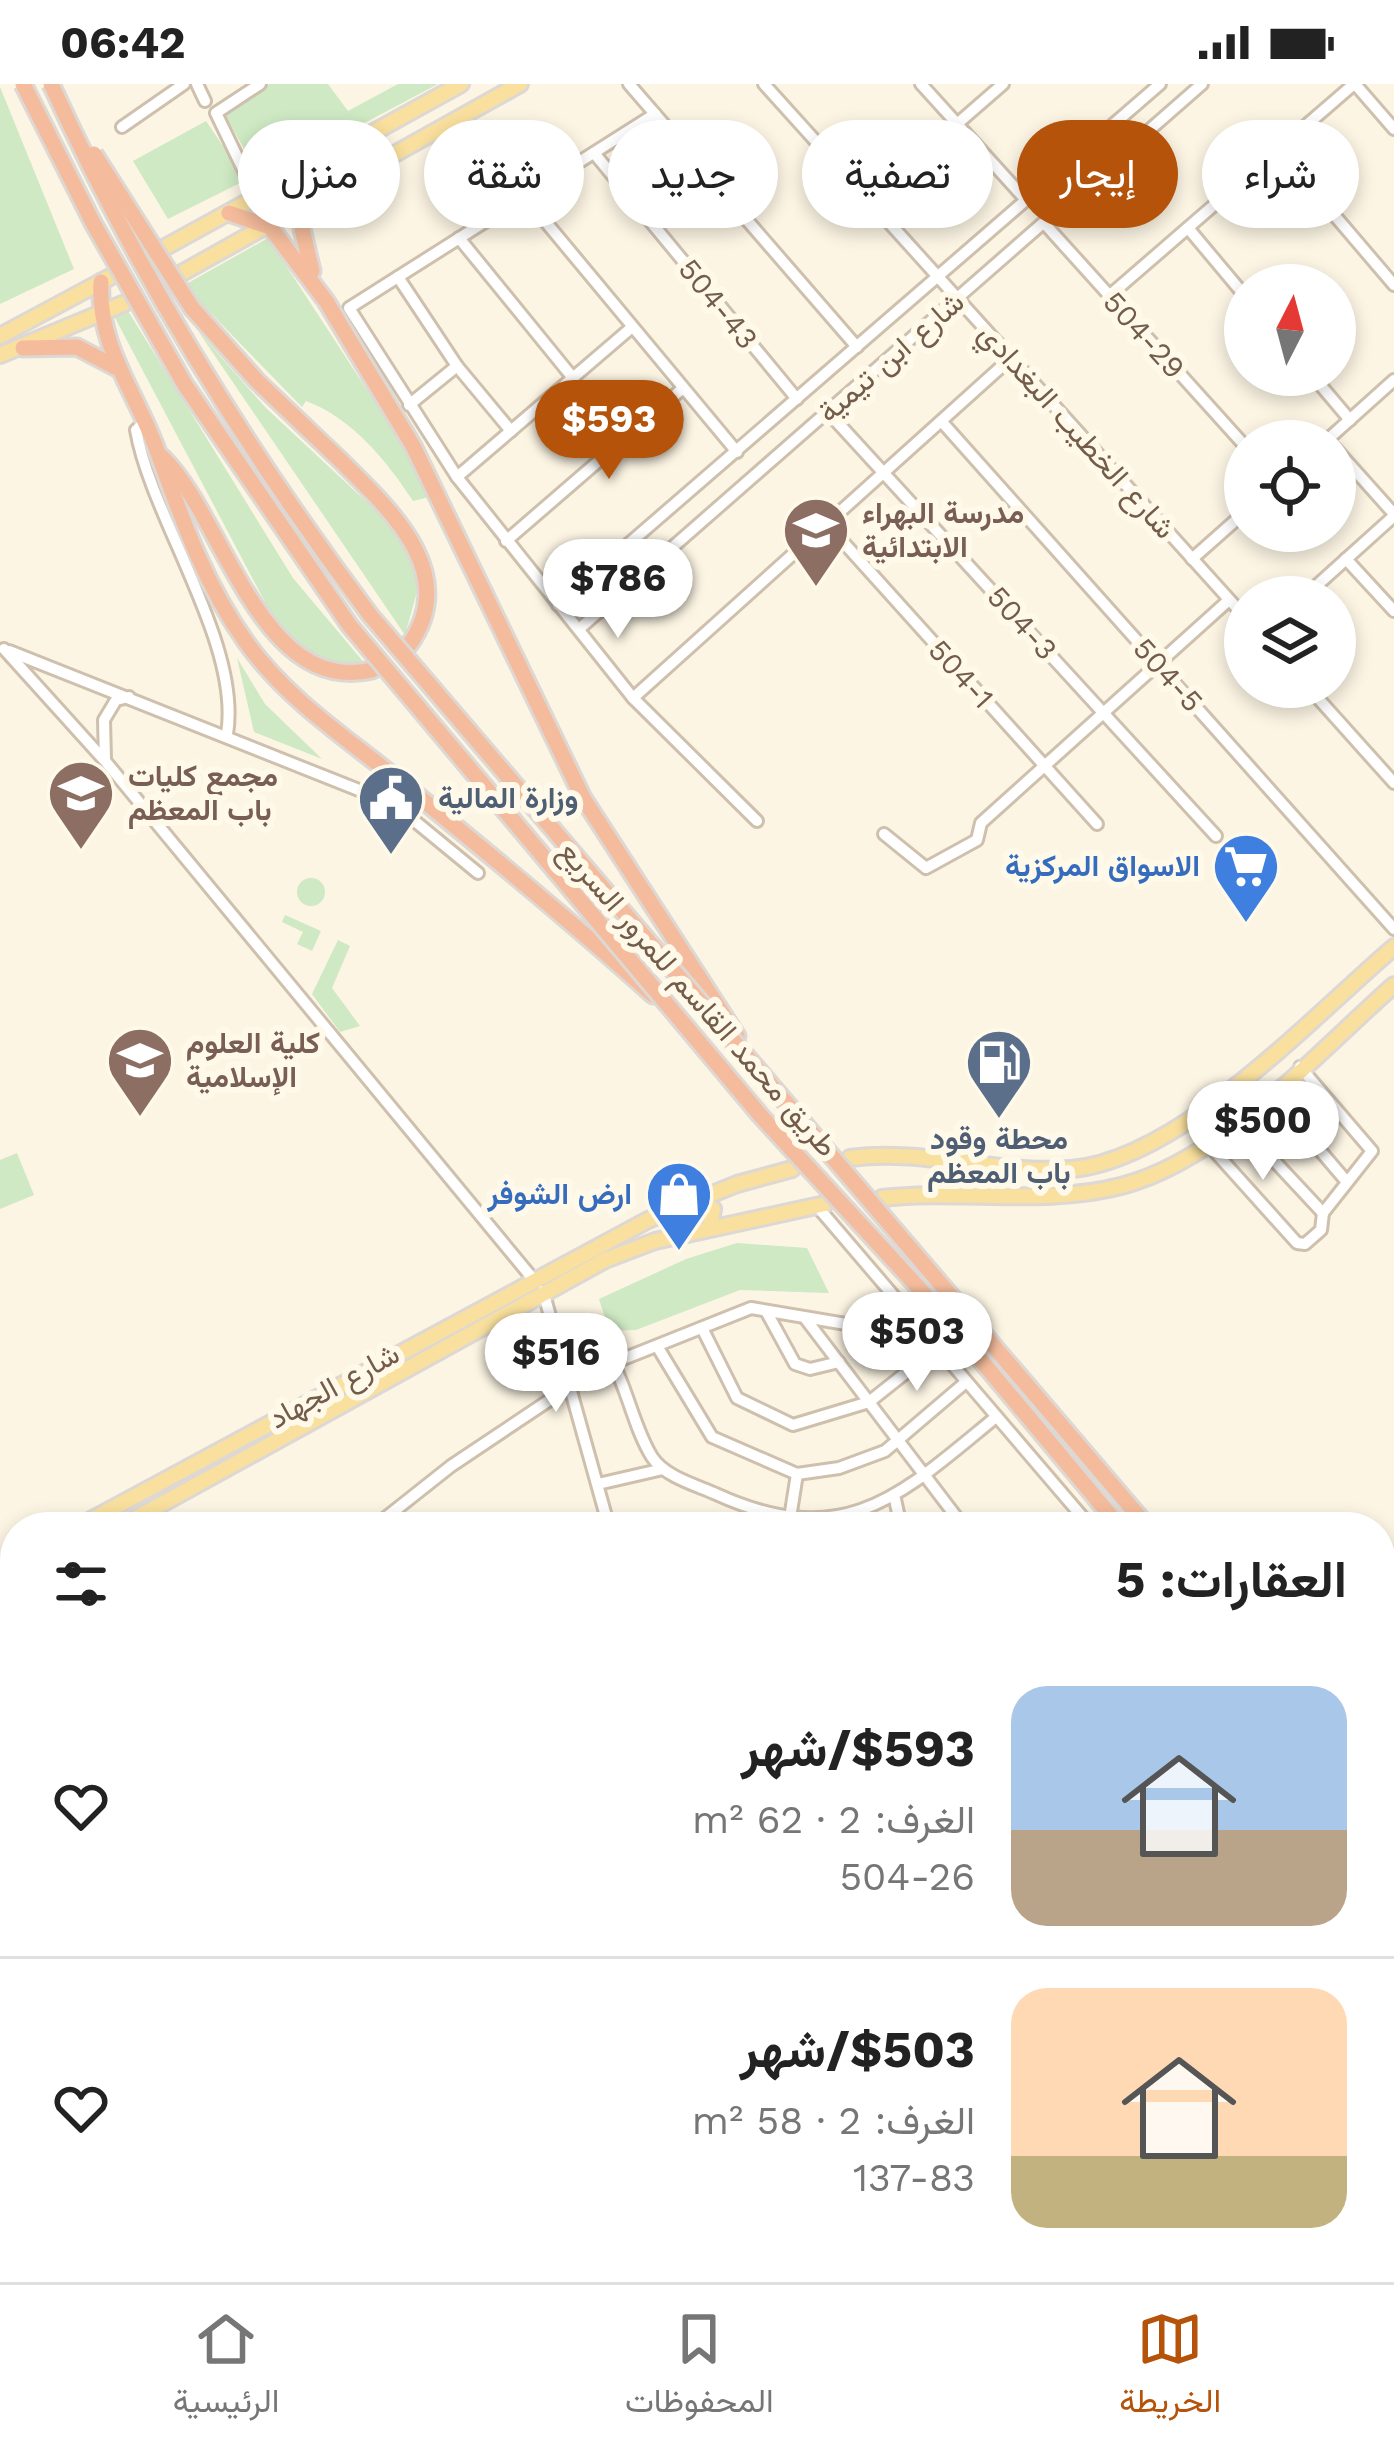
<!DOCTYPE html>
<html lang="ar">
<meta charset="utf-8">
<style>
body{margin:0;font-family:"Work Sans",Vazirmatn,sans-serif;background:#f2f2f2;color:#222;direction:rtl;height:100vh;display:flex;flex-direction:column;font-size:45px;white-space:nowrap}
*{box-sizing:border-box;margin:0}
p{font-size:39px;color:#767676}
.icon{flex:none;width:66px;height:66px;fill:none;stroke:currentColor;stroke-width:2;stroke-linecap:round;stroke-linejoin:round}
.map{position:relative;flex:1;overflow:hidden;direction:ltr}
.panel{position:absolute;left:0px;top:1428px;width:1395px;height:771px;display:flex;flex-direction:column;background:#fff;border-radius:48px 48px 0 0;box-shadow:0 6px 18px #0003;direction:rtl}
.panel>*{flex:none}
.guide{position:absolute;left:36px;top:36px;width:1323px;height:108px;direction:rtl;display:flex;gap:24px}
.needle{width:78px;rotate:6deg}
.controls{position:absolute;left:1224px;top:180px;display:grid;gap:24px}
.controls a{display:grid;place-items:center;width:132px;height:132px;border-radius:50%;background:#fff;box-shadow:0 6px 18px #0003;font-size:60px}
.price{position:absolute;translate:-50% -102px;padding:0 27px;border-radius:42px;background:#fff;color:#222;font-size:39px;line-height:78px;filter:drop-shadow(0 3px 6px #0008)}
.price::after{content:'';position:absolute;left:50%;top:72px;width:36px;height:27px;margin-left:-18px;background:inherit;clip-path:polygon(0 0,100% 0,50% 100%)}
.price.on{background:#b45309;color:#fff}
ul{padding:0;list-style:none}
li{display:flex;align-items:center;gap:36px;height:300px;padding:0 48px}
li+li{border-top:3px solid #e0e0e0}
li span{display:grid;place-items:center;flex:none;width:336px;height:240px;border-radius:36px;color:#555}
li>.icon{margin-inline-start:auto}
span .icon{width:144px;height:144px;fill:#fffc;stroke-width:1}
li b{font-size:51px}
h2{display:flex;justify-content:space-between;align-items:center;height:144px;padding:0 48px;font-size:51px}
.pill{padding:0 42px;border-radius:54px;background:#fff;box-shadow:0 6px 18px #0003;font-size:42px;line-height:108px}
.pill.on{background:#b45309;color:#fff}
.status{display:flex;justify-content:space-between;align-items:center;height:84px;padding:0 60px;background:#fff;direction:ltr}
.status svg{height:33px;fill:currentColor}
.tab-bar{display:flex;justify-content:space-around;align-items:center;height:168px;border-top:3px solid #e0e0e0;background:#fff;font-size:33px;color:#767676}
.tab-bar a{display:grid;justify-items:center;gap:6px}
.tab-bar .on{color:#b45309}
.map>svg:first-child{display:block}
.green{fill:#cee9c3}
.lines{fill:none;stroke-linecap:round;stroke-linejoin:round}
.minor-casing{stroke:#cfc0ae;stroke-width:16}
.major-casing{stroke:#ddd8d4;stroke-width:20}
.highway-casing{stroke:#ddd8d4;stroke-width:21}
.minor{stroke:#fff;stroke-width:10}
.major{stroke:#f9e09e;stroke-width:14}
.highway{stroke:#f4bc9c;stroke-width:15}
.highway-bridge-casing{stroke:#ddd8d4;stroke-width:21;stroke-linecap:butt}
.highway-bridge{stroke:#f4bc9c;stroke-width:15}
.labels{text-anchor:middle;stroke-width:12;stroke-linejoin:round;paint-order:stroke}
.street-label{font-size:30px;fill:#735d4a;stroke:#fff9ea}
.education-label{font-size:30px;font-weight:bold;fill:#785e54;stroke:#fff9ea;text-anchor:start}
.service-label{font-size:30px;font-weight:bold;fill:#4e5e75;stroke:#fff9ea;text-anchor:start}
.shop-label{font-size:30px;font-weight:bold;fill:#366cbe;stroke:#fff9ea;text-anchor:end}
</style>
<div class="status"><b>06:42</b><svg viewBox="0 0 49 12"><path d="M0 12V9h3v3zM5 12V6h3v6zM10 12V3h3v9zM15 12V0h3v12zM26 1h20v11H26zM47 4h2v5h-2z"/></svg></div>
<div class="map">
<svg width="1394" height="2198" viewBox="0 0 1394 2198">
<rect width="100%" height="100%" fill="#fcf5e4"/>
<!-- green -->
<g class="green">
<path d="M269,0H328L348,27L398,0H438L261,94L224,30Z"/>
<path d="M0,3L74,185L0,220Z"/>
<path d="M206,37L246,96L168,135L133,77Z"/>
<path d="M268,154L401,358L429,413L413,417C387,377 352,334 306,317L302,323L197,215L188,199Z"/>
<path d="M128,227L293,494L366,581C315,581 294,560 266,520L114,232Z"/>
<path d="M198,247L266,324L386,436L411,475L418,504L405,551Z"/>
<path d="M237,574L265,620L322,675L254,648Z"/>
<circle cx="311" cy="808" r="14"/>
<path d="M285,831L321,847L312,867L297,860L303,848L282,838Z"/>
<path d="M338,856L350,862L332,904L360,942L340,948L312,910Z"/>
<path d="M17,1069L34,1111L0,1125V1076Z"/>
<path d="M737,1159L807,1164L829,1209L740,1206L636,1246L609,1247L599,1215L686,1175Z"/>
</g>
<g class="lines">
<defs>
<g id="minor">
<path d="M197,0L205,17"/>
<path d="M629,0L857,263"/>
<path d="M764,0L1245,533"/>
<path d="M921,0L1026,116"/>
<path d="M1355,0L1394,45"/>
<path d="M957,40L1003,0"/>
<path d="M122,43L184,0"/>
<path d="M1278,65L1394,201"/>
<path d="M594,69L797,315"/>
<path d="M525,113L737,368"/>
<path d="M257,114L216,29L260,0"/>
<path d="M1044,139L1245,362"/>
<path d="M1188,144L1245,212"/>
<path d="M459,154L573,294"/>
<path d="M398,193L457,282L511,347"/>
<path d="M1109,212L1354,0"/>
<path d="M631,244L457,393L633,614L757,737"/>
<path d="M1312,291L1350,336"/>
<path d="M409,321L457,282"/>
<path d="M827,327L1216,752"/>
<path d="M942,338L1394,845"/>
<path d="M144,339L136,346C151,434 242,560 227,650"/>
<path d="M1326,357L1394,296"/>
<path d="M1335,364L1394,430"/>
<path d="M457,393L349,224L655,30"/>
<path d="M826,439L1097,740"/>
<path d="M506,457L682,305"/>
<path d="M1192,475L1245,428"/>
<path d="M1346,475L1394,527"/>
<path d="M1304,513L1394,432"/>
<path d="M558,521L1160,0"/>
<path d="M579,545L1202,0"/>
<path d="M4,565L106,678L533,1195"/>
<path d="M9,567L394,720L478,789"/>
<path d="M1308,603L1394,699"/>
<path d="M633,614L1011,274"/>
<path d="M105,675L104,636L116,616L129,613"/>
<path d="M884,750L926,784L977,756L981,739L1229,516"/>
<path d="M1271,1009L1347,1098"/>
<path d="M1238,1038L1323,1129"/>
<path d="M1208,1060L1297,1159L1305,1160L1321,1146L1323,1129L1372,1067L1300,983"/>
<path d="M816,1121L1091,1443"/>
<path d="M543,1207L609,1443"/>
<path d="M766,1227L795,1280L810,1285L839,1278"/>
<path d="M805,1234L964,1443"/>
<path d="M702,1244L737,1314L793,1341L869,1318L937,1264"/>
<path d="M929,1254L751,1224L613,1279C628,1308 635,1346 652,1373C665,1393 696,1401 716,1410C845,1469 901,1411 996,1333"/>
<path d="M657,1262L712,1353L797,1390L839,1384L885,1367L966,1298"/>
<path d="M598,1400L663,1385"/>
<path d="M895,1415L901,1443"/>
<path d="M790,1434L797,1390"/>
<path d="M374,1443L451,1382L572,1301"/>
<path d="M0,1520L15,1541"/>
<path d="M0,1554L15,1561"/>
<path d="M0,1721L15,1710"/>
<path d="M1380,1835L1394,1858"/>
<path d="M0,2080L15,2081"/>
<path d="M606,2184L621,2198"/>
<path d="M847,2184L862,2198"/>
<path d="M871,2184L885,2198"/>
<path d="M1127,2184L1143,2198"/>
<path d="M846,2198L859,2184"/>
<path d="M1092,2198L1099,2184"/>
</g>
<g id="major">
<path d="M162,165L461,0"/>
<path d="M180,190L520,0"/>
<path d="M0,252L110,193"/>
<path d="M0,271L125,219"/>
<path d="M850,1074C924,1064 997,1091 1071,1085C1180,1076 1312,933 1394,863"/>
<path d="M882,1114C960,1105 1044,1122 1121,1102C1222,1076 1318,968 1394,901"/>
<path d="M698,1116L713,1125L710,1144"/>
<path d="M78,1443L648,1136L737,1100L792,1085"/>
<path d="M120,1443L605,1176L655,1157L825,1120"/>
<path d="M0,1484L15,1477"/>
<path d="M0,1506L15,1498"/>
</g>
<g id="highway">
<path d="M309,118L302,145L312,187"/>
<path d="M229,129L270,143L326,217L413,362L583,714L737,952"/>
<path d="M101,198C97,263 138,311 158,369C182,435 204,499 246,558C287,616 348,655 402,699C487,768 572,838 653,911"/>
<path d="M23,264L77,263L115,283"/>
<path d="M162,373C224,433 260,612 372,586"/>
<path d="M339,375C388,424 461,488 409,561"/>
<path d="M1380,1752L1394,1773"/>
<path d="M1380,1795L1394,1817"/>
</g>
</defs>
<!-- minor casing -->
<use href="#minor" class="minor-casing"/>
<!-- major casing -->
<use href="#major" class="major-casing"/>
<!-- highway casing -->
<use href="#highway" class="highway-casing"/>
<!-- minor -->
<use href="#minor" class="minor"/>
<!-- major -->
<use href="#major" class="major"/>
<!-- highway -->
<use href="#highway" class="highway"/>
<defs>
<g id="highway-bridge">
<path d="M23,0L93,139L185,301L350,542L760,1031L939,1226L1120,1443"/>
<path d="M51,0C137,189 246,366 370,531L1148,1443"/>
<path d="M94,70L192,224L257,297L339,375"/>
</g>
</defs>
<!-- highway-bridge casing -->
<use href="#highway-bridge" class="highway-bridge-casing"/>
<!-- highway-bridge -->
<use href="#highway-bridge" class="highway-bridge"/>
</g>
<!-- icons -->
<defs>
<symbol id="school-pin" viewBox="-11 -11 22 30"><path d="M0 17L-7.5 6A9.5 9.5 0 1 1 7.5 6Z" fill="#8d6e63" stroke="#fff9ea"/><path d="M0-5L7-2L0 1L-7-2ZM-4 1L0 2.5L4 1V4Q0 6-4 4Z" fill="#fff"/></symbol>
<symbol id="university-pin" viewBox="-11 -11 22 30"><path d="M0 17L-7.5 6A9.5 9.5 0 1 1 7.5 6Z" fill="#8d6e63" stroke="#fff9ea"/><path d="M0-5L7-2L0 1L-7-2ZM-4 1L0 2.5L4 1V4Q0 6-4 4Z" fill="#fff"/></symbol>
<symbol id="civic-pin" viewBox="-11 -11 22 30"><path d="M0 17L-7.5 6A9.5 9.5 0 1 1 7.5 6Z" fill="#5c6f8a" stroke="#fff9ea"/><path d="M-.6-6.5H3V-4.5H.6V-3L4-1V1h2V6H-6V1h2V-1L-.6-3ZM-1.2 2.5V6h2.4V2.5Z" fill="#fff"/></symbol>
<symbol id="supermarket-pin" viewBox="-11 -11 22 30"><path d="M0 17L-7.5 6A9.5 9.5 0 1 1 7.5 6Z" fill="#3f7fe0" stroke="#fff9ea"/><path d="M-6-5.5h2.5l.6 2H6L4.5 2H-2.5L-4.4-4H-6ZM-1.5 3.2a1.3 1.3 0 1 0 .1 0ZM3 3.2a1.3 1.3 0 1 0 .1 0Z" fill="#fff"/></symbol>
<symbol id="fuel-pin" viewBox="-11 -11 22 30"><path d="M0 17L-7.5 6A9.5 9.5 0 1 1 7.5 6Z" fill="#5c6f8a" stroke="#fff9ea"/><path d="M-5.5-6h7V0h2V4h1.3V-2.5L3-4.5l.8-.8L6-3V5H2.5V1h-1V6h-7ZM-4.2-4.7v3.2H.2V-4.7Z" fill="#fff"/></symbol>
<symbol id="shop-pin" viewBox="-11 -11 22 30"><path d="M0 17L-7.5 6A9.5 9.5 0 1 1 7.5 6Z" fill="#3f7fe0" stroke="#fff9ea"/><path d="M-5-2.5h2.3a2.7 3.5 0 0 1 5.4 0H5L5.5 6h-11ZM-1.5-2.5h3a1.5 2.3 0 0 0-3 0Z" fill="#fff"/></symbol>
</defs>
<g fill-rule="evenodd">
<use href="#school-pin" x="778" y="408" width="76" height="104"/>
<use href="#university-pin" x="43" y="671" width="76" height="104"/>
<use href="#civic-pin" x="353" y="676" width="76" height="104"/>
<use href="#supermarket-pin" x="1208" y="744" width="76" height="104"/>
<use href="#school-pin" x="102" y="938" width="76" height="104"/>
<use href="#fuel-pin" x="961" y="940" width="76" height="104"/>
<use href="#shop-pin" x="641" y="1072" width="76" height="104"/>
</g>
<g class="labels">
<!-- street labels -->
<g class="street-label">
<text transform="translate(718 220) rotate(51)" y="10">504-43</text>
<text transform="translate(1144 251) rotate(48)" y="10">504-29</text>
<text transform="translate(891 273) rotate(-41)" y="10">شارع ابن تيمية</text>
<text transform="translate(1077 347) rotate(48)" y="10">شارع الخطيب البغدادي</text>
<text transform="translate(1022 539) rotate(48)" y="10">504-3</text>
<text transform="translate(961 590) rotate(48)" y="10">504-1</text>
<text transform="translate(1168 591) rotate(48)" y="10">504-5</text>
<text transform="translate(698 915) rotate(49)" y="10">طريق محمد القاسم للمرور السريع</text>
<text transform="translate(334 1302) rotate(-29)" y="10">شارع الجهاد</text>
</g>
<!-- education labels -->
<g class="education-label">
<text x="862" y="439">مدرسة البهراء<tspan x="862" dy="34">الابتدائية</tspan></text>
<text x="128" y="702">مجمع كليات<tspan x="128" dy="34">باب المعظم</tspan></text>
<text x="186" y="969">كلية العلوم<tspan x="186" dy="34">الإسلامية</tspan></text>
</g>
<!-- service labels -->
<g class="service-label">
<text x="438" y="724">وزارة المالية</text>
<text x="999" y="1065" text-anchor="middle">محطة وقود<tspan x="999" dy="34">باب المعظم</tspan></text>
</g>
<!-- shop labels -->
<g class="shop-label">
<text x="1200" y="792">الاسواق المركزية</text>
<text x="632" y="1120">ارض الشوفر</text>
</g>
</g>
</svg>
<div class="controls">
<a><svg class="needle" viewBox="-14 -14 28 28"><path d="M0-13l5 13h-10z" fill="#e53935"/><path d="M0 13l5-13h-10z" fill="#767676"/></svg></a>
<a><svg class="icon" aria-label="locate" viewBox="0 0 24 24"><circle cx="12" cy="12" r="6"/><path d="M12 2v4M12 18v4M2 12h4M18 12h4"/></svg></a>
<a><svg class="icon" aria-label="layers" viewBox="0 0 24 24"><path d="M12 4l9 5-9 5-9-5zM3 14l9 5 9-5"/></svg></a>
</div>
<b class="price on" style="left:609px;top:398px">$593</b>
<b class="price" style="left:618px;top:557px">$786</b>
<b class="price" style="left:1263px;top:1099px">$500</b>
<b class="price" style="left:917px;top:1310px">$503</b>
<b class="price" style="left:556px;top:1331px">$516</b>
<div class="guide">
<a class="pill">شراء</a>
<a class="pill on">إيجار</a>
<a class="pill">تصفية</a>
<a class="pill">جديد</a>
<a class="pill">شقة</a>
<a class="pill">منزل</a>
</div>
<section class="panel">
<h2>العقارات: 5<svg class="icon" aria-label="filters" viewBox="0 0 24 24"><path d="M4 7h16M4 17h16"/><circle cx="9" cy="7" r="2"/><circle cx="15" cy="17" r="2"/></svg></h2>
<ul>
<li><span style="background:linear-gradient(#a9c7e8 60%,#b9a48a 0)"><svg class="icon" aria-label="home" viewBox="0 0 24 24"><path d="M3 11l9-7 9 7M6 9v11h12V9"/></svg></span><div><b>$593/شهر</b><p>الغرف: 2 · 62 m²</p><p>504-26</p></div><svg class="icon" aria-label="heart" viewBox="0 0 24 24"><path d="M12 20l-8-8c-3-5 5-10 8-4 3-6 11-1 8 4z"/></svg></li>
<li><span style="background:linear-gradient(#ffd9b3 70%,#c2b280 0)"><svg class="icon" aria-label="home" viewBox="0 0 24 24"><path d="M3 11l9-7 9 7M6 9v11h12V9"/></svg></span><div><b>$503/شهر</b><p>الغرف: 2 · 58 m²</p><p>137-83</p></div><svg class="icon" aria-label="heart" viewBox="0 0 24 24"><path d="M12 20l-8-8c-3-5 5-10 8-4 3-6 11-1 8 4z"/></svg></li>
</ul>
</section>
</div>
<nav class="tab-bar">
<a class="on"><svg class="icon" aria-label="map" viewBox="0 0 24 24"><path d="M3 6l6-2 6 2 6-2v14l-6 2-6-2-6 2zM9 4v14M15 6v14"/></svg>الخريطة</a>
<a><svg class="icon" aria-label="saved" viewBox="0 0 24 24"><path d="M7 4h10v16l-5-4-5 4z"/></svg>المحفوظات</a>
<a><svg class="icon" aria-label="home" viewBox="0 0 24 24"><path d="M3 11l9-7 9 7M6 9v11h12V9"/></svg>الرئيسية</a>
</nav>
